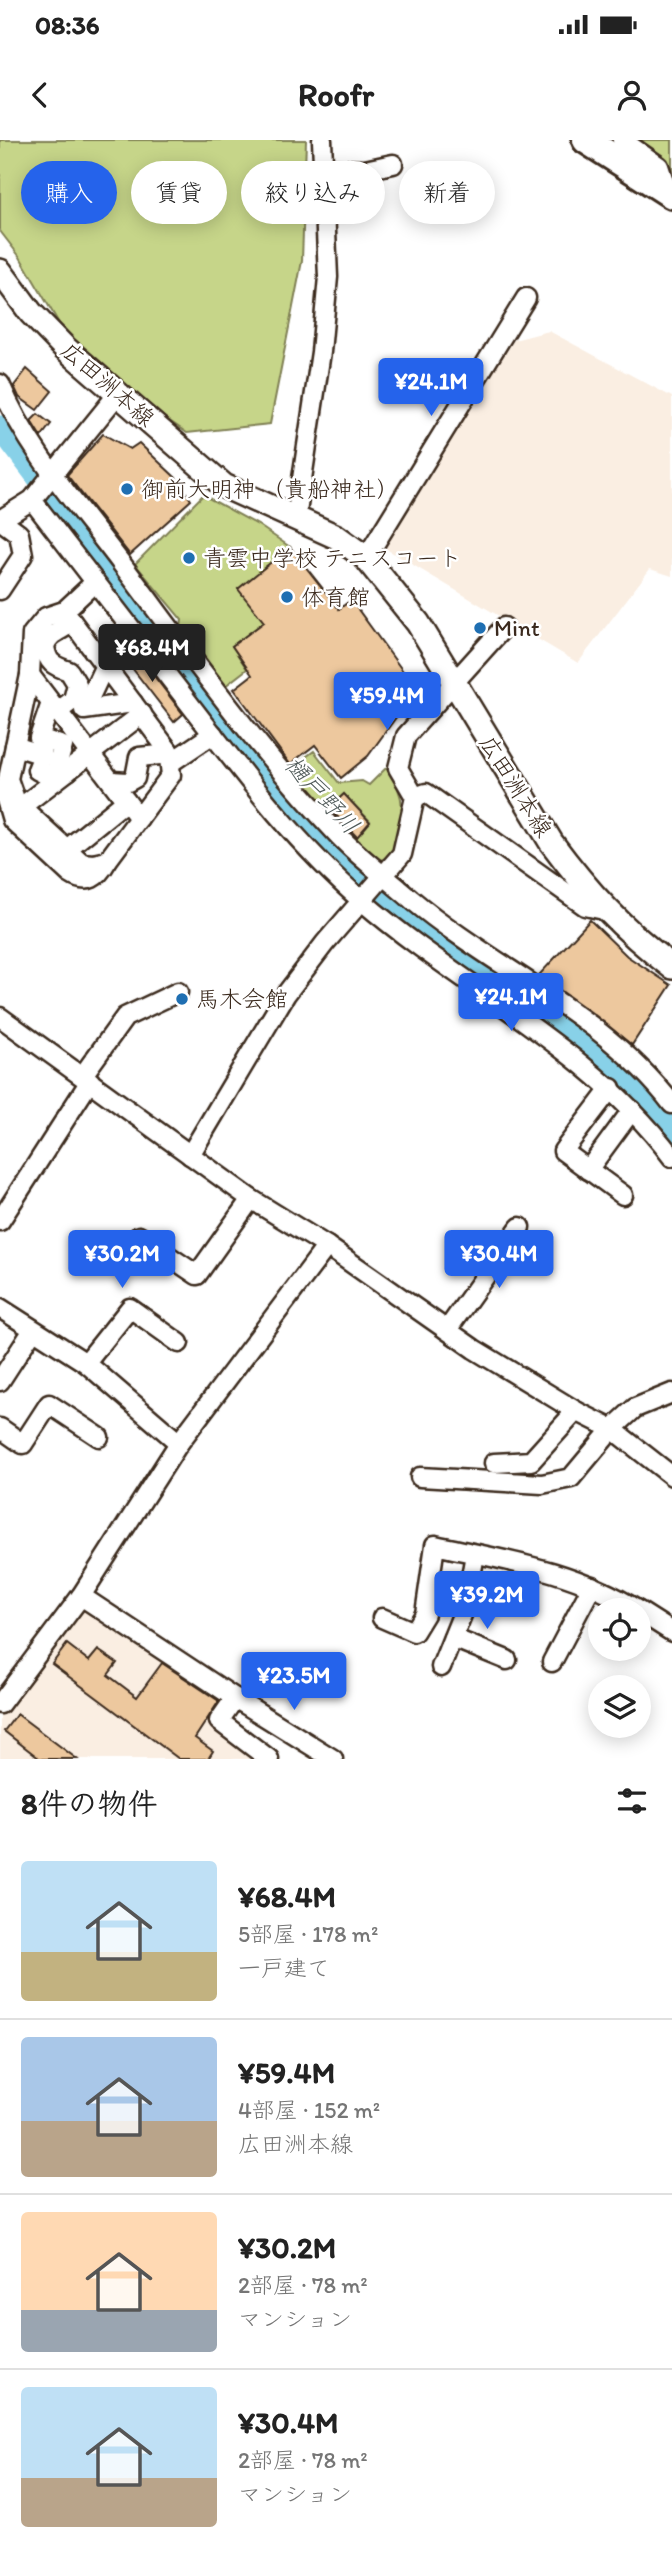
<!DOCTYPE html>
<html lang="ja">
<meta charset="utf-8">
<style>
body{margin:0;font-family:Itim,"Klee One",sans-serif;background:#f2f2f2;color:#222;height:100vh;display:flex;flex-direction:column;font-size:26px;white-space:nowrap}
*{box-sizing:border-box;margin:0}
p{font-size:23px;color:#767676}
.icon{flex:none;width:38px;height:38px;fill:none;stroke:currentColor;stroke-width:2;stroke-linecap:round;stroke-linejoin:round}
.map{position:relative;height:1619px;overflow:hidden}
.sheet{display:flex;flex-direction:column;background:#fff;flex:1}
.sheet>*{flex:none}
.top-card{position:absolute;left:21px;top:21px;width:630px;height:63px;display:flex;gap:14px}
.fabs{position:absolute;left:588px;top:1458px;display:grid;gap:14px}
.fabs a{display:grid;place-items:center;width:63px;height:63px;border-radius:50%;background:#fff;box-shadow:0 4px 18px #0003;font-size:35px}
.price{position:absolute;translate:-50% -60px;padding:0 16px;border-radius:7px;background:#2563eb;color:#fff;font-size:23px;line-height:46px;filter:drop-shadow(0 2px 4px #0008)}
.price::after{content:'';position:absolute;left:50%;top:42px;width:21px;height:16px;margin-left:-10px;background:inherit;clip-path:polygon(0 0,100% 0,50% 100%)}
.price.current{background:#222;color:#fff}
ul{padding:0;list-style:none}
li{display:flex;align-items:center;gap:21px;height:175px;padding:0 21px}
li+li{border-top:2px solid #e0e0e0}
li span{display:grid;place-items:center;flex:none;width:196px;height:140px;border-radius:7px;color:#555}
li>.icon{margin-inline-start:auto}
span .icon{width:84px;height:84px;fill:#fffc;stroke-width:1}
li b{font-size:30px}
h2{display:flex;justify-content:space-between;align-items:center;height:84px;padding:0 21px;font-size:30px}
.chip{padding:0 24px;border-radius:32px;background:#fff;box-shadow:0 4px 18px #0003;font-size:24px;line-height:63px}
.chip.current{background:#2563eb;color:#fff}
.status{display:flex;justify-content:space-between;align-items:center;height:49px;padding:0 35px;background:#fff;direction:ltr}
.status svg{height:19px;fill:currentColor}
header{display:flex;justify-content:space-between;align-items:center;height:91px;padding:0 21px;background:#fff;font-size:32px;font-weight:700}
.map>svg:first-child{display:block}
.built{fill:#faeee2}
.green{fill:#c6d589;stroke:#808054;stroke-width:2}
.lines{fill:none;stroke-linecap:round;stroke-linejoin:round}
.river{stroke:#88d1e8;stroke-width:23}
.building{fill:#edc89e;stroke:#3b2a1e;stroke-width:2}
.minor-casing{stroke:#3b2a1e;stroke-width:23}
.major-casing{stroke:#3b2a1e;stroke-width:28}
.highway-casing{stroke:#3b2a1e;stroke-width:32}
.minor{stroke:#fff;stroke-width:18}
.major{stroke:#fff;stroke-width:23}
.highway{stroke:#fff;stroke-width:26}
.poi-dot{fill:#1f6fb2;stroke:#fff;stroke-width:2.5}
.labels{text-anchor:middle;stroke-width:5;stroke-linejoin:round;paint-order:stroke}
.street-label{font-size:23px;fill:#3b2a1e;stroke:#fff}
.poi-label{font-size:23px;fill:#3b2a1e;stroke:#fff;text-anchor:start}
.water-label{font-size:24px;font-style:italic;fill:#525c5b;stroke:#fff}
</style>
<div class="status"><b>08:36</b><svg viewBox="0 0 49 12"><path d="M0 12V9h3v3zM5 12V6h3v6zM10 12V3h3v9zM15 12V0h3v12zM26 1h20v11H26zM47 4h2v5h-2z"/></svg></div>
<header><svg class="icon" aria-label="back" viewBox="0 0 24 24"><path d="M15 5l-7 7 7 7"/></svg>Roofr<svg class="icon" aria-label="person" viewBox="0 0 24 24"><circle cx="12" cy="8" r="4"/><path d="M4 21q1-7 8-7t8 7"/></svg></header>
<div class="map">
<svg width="672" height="1619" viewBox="0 0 672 1619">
<rect width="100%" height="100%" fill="#fff"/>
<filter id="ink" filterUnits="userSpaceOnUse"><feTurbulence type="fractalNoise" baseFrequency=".0143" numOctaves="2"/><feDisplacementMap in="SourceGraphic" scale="14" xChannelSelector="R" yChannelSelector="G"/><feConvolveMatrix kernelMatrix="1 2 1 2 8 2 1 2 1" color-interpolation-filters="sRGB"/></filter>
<g filter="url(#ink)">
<!-- built -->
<g class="built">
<path d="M549,191L672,257V436L650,429L578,523L381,406L514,200Z"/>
<path d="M85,1463L228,1561L214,1581L264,1619H0V1572Z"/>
</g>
<!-- green -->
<g class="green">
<path d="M0,0H306L302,121L270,284L187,293L80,219L20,117L0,91Z"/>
<path d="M600,0H672V50Z"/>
<path d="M203,355L258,385L290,407L239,449L264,482L232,506L247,529L225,546L181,487L182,480L135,424Z"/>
<path d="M314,611L339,643L362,641L369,645L386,628C409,657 403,680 395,714L376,722L354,700L370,681L344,654L326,670L291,628Z"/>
</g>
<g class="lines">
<!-- river -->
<path class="river" d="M0,287L220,578L301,676L393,766L438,801L539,867L606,921L672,992"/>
</g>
<!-- building -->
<g class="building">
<path d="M27,229L52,251L37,270L19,257L14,246Z"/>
<path d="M38,274L51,284L41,297L31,281Z"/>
<path d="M103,294L130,309L139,303L176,338L191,360L130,415L67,335Z"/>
<path d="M290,407L339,469L351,460L408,538L410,558L368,616L341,638L315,605L290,624L234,549L252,535L232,506L264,482L238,449Z"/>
<path d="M132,507L183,574L174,582L122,515Z"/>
<path d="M344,654L370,682L357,697L329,668Z"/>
<path d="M590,780L627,816L671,845L632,905L539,835Z"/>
<path d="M67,1504L89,1521L98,1510L117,1523L108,1535L137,1557L162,1523L219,1561L195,1598L213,1611L208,1619H179L52,1524Z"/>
<path d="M17,1574L77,1619H40L4,1591Z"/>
</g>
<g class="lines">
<defs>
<g id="minor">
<path d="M622,0L659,26L668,53"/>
<path d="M321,29L365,30L393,24"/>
<path d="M0,244C27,310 79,367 121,423C191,516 259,612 339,696C361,719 387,738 411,759C496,830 603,874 672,964"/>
<path d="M32,360C84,427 136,494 188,562C242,632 295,703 362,761C464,849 589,907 672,1017"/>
<path d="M296,379L321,212L328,137L322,0"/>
<path d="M0,380L32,360L117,255"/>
<path d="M0,380L19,394L23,415L0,450"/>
<path d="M366,418L526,158"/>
<path d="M64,471L168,610L171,635L107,721L93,724L82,723L16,662L8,639L30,535L32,494L46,477L64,471L95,442"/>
<path d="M105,525L84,570L133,563"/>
<path d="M30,535L139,678"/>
<path d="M51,563L39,598L63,606L57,626L68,631"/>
<path d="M57,572L73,560L77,544L69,531C54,526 47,523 45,506C49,492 63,491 72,482"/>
<path d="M15,606L43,615L37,630L56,640"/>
<path d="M170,623L213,594"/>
<path d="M111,641L128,642L135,638L139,617L160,615L168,610"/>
<path d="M3,649L12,680L70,734C88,746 98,737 107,721"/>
<path d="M415,657L426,653L585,766L604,770"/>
<path d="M21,667L142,574"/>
<path d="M67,709L126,661"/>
<path d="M0,877L251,1059L327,1106L474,1209L576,1271L612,1289L672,1336"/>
<path d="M83,935L125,877L178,852"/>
<path d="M611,948L563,1011L623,1055"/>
<path d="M190,1015L286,854L325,803L402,714L415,657L398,628L406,596L504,487"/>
<path d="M588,1030L632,970"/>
<path d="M0,1081L90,941"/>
<path d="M139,1096L197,1135L251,1059"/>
<path d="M0,1168L86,1223L179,1303"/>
<path d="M447,1190L520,1087"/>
<path d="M86,1223L130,1168L179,1203"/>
<path d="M0,1241L33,1190"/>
<path d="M0,1288L23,1304L49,1264L99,1297"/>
<path d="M494,1323L531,1321L576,1271"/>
<path d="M420,1337L542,1344L571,1338L612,1289L635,1268L672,1253"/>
<path d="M81,1456L235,1558L219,1581L269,1619"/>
<path d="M639,1471L672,1492"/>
<path d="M382,1478L414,1492L425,1474L435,1405C504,1420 577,1431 637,1470"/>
<path d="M453,1498L507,1520"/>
<path d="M552,1522L592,1446"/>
<path d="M441,1527L466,1465L475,1414"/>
<path d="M235,1558L333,1619"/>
<path d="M0,1564L81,1456L179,1303L327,1106"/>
</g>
<path id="major" d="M0,131L31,173L65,208L224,346L337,397L366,418L418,483L551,702C589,753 621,788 672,827"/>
<path id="highway" d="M586,0L672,55"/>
</defs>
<!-- minor casing -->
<use href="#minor" class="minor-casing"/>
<!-- major casing -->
<use href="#major" class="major-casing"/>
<!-- highway casing -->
<use href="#highway" class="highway-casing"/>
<!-- minor -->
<use href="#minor" class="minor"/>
<!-- major -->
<use href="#major" class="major"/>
<!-- highway -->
<use href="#highway" class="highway"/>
</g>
</g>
<!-- markers -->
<g class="poi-dot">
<circle cx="127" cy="349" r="7"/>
<circle cx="189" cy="418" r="7"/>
<circle cx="287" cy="457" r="7"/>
<circle cx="480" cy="488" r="7"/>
<circle cx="182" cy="859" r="7"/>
</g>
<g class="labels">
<!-- street labels -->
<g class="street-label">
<text transform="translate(108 244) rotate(41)" y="8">広田洲本線</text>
<text transform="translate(516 646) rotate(58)" y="8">広田洲本線</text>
</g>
<!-- poi labels -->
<g class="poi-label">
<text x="141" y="357">御前大明神 （貴船神社）</text>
<text x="203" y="426">青雲中学校 テニスコート</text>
<text x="301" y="465">体育館</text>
<text x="494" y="496">Mint</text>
<text x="196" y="867">馬木会館</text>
</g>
<!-- water labels -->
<g class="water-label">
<text transform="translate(322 655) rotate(47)" y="8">樋戸野川</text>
</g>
</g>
</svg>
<div class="fabs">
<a><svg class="icon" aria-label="locate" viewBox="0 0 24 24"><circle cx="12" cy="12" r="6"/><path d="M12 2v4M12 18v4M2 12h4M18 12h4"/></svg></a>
<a><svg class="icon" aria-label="layers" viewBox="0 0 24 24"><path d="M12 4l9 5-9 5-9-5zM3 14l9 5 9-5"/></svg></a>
</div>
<b class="price" style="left:431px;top:278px">¥24.1M</b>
<b class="price current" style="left:152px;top:544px">¥68.4M</b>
<b class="price" style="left:387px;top:592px">¥59.4M</b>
<b class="price" style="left:511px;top:893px">¥24.1M</b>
<b class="price" style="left:122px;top:1150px">¥30.2M</b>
<b class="price" style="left:499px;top:1150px">¥30.4M</b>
<b class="price" style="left:487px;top:1491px">¥39.2M</b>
<b class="price" style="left:294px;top:1572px">¥23.5M</b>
<div class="top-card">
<a class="chip current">購入</a>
<a class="chip">賃貸</a>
<a class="chip">絞り込み</a>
<a class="chip">新着</a>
</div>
</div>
<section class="sheet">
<h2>8件の物件<svg class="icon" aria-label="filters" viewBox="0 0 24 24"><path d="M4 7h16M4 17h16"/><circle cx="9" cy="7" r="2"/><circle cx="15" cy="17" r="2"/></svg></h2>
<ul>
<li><span style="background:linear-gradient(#bfe0f5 65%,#c2b280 0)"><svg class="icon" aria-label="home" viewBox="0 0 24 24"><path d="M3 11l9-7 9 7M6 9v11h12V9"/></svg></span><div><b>¥68.4M</b><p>5部屋 · 178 m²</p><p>一戸建て</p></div></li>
<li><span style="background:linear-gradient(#a9c7e8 60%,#b9a48a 0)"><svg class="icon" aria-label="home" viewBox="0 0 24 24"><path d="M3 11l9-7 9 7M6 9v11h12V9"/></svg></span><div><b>¥59.4M</b><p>4部屋 · 152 m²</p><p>広田洲本線</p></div></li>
<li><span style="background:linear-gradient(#ffd9b3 70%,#9aa5b1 0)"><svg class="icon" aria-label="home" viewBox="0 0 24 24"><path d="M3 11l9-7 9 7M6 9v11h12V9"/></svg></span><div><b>¥30.2M</b><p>2部屋 · 78 m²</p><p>マンション</p></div></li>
<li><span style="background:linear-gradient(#bfe0f5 65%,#b9a48a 0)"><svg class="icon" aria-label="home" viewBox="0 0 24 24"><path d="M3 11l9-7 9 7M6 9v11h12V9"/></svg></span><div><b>¥30.4M</b><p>2部屋 · 78 m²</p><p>マンション</p></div></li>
</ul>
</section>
